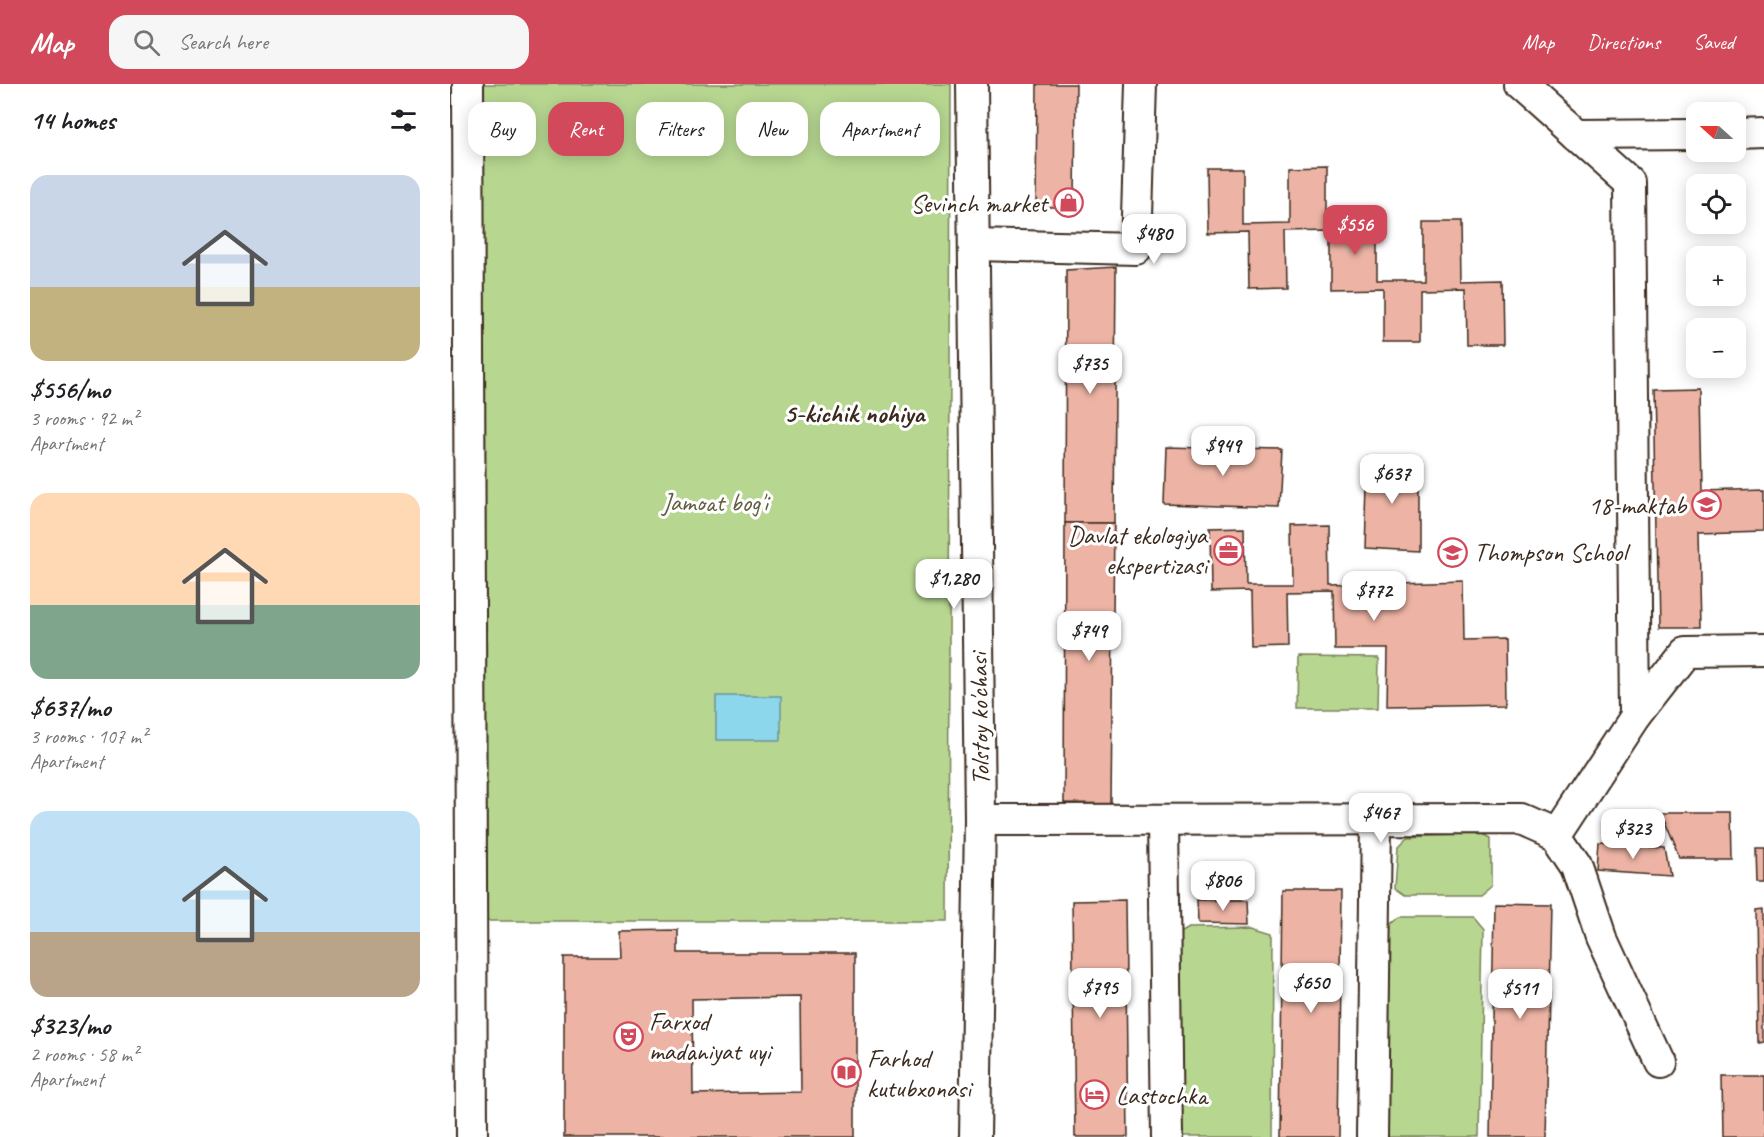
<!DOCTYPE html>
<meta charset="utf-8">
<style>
body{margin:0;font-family:Caveat,sans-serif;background:#f6f6f6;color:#202124;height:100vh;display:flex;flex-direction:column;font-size:22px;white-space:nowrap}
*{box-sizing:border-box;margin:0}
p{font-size:20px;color:#757577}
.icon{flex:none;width:33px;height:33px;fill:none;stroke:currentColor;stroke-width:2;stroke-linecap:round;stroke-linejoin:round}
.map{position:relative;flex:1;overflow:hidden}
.details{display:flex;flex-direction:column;background:#fff;width:450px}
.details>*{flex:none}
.hud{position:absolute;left:18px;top:18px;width:570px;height:54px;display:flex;gap:12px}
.needle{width:39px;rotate:291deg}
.controls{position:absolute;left:1236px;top:18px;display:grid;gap:12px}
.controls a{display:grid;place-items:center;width:60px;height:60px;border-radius:12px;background:#fff;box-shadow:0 3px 15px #0003;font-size:30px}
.price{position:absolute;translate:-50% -51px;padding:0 14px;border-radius:12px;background:#fff;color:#222;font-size:20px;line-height:39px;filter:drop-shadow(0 2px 3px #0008)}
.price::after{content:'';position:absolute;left:50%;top:36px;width:18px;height:14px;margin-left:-9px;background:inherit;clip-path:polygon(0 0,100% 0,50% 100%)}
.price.current{background:#d1495b;color:#fff}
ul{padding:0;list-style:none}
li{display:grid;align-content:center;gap:12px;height:318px;padding:0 30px}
li span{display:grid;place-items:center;height:186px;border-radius:18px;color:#555}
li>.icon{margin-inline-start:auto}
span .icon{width:108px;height:108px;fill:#fffc;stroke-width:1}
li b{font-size:26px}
h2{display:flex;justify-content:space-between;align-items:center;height:72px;padding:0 30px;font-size:26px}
.chip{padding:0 21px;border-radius:18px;background:#fff;box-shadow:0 3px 15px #0003;font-size:21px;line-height:54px}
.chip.current{background:#d1495b;color:#fff}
header{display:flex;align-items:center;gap:36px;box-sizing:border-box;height:84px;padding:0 30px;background:#d1495b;color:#fff}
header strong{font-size:28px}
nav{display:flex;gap:33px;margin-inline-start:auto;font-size:21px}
.search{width:420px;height:54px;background:#f6f6f6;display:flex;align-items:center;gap:15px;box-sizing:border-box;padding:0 21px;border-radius:18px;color:#757577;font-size:22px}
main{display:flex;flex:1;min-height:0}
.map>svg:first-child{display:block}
.green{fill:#b7d791;stroke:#798058;stroke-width:1.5}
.water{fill:#8cd7ec;stroke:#6c929a;stroke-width:1.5}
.building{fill:#edb4a5;stroke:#3b2a1e;stroke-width:1.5;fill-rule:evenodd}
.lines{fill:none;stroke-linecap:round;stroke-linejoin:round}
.minor-casing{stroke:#3b2a1e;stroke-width:34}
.minor{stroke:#fff;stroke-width:30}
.labels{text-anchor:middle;stroke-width:6;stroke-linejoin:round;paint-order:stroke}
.poi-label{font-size:26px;fill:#3b2a1e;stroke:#fff;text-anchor:start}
.park-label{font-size:26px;fill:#605e40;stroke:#fff}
.street-label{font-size:26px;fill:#3b2a1e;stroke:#fff}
.neighbourhood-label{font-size:27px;font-weight:bold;fill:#3b2a1e;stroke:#fff}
</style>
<header>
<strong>Map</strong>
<div class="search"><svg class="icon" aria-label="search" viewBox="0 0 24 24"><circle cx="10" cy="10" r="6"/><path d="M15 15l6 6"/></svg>Search here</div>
<nav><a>Map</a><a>Directions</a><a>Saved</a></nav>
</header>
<main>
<section class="details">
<h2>14 homes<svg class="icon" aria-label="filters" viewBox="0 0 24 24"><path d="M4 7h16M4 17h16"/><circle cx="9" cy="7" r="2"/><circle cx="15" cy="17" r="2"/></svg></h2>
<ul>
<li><span style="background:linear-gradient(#c9d6e8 60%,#c2b280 0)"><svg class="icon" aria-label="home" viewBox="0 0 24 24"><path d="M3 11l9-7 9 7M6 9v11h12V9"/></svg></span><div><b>$556/mo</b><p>3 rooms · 92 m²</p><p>Apartment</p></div></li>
<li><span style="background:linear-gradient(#ffd9b3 60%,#7fa58c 0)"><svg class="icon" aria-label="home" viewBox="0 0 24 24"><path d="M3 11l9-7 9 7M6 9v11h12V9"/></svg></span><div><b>$637/mo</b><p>3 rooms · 107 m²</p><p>Apartment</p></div></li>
<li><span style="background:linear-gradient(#bfe0f5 65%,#b9a48a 0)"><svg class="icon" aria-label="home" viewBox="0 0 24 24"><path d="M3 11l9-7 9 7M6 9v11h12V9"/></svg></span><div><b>$323/mo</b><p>2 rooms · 58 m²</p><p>Apartment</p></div></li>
</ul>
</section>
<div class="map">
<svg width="1314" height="1053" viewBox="0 0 1314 1053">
<rect width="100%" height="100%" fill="#fff"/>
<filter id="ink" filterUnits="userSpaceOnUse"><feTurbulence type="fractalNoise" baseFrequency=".0167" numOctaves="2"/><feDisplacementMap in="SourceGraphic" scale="12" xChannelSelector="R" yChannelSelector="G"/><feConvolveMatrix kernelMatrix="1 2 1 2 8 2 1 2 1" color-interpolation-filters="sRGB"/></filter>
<g filter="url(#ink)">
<!-- green -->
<g class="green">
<path d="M31,0H501L498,837H28Z"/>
<path d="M848,573L929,574L928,624H847Z"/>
<path d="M1030,750L1041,755V801L1029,811H955L945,804L948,763L958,753Z"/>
<path d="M950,833H1023L1033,845L1029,1053H937L938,843Z"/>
<path d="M803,843L823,849L822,1053H724L726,851L738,844Z"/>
</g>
<!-- water -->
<rect class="water" x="266" y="612" width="65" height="44"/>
<!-- building -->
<g class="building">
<path d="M587,0H626L625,123H586Z"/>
<path d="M877,82V141L927,140V196H973V138H1010L1011,197L1052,196L1053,261H1017L1016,204L970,205V258H933V204L881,205V147L835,148L836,204L799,205L798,148L758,149L757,84H793V141L840,140V83Z"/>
<path d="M666,183L664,439H615L616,186Z"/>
<path d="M1249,304L1251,407L1314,405V448L1249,450L1251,543H1208L1203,305Z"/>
<path d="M716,363L832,366L829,424L714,420Z"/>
<path d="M918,373L968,377V467L915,464Z"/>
<path d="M615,439H664L661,720L614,719Z"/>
<path d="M879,441L880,501L1013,497L1014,556L1055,555L1056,620L937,622L938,565H885L884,507L837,508L838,563L801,564L800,507L761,508L760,444L795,443L796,500H843L842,442Z"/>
<path d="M1210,729H1283L1284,775H1229Z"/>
<path d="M1150,760L1214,764L1219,792L1148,787Z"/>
<path d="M1306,765H1314V797H1307Z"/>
<path d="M833,807H891L888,1053H830Z"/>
<path d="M675,816L678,1053H625L622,817Z"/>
<path d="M747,816H798L799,840L748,839Z"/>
<path d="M1044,819L1100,820L1095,1053H1040Z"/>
<path d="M1314,826V958L1309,959L1307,827Z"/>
<path d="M228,846V869H405V1053H114V873H170L169,847ZM350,913L351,1008L243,1010L242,915Z"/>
<path d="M1271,991H1314V1053H1272Z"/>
</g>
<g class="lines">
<defs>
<g id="minor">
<path d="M18,0L22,1053"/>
<path d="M522,0L530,736L525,1053"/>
<path d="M1069,0L1180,99L1185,632"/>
<path d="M1286,50L1314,49"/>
<path d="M1126,51L1246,50"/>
<path d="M524,161L686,165L691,0"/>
<path d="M530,736L1071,735L1107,751L1127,781L1151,853L1208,977"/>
<path d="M713,736L717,1053"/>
<path d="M1107,751L1185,632L1235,568L1314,567"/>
<path d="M922,1053L926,736"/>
</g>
</defs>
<!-- minor casing -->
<use href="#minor" class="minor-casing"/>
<!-- minor -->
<use href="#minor" class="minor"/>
</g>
</g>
<!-- icons -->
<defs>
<symbol id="shop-ring" viewBox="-11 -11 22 22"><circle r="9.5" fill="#fff" stroke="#d1495b" stroke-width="1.5"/><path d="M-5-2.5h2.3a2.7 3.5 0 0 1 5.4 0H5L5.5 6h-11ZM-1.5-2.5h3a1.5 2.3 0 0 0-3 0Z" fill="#d1495b"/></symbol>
<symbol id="school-ring" viewBox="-11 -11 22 22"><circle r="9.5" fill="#fff" stroke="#d1495b" stroke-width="1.5"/><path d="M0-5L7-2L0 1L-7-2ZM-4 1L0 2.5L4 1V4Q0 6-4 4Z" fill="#d1495b"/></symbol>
<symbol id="office-ring" viewBox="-11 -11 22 22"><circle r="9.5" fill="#fff" stroke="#d1495b" stroke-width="1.5"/><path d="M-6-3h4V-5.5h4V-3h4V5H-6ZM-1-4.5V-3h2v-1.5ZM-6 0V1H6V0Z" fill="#d1495b"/></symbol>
<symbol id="theatre-ring" viewBox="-11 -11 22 22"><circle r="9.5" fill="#fff" stroke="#d1495b" stroke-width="1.5"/><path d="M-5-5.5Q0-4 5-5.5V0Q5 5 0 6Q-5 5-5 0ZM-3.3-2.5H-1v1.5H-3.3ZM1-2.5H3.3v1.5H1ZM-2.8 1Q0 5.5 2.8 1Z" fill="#d1495b"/></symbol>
<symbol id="library-ring" viewBox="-11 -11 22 22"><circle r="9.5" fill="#fff" stroke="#d1495b" stroke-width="1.5"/><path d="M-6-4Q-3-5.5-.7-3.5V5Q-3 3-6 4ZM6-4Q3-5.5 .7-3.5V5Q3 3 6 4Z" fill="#d1495b"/></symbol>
<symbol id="hotel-ring" viewBox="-11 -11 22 22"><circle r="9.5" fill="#fff" stroke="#d1495b" stroke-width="1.5"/><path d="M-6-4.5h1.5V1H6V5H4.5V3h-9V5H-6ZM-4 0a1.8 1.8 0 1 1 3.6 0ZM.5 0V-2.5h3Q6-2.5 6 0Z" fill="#d1495b"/></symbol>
</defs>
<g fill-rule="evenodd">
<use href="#shop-ring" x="602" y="102" width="33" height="33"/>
<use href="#school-ring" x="1240" y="404" width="33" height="33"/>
<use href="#office-ring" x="762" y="450" width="33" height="33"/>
<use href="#school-ring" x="986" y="452" width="33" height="33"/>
<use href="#theatre-ring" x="162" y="936" width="33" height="33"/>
<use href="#library-ring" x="380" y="972" width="33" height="33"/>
<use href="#hotel-ring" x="628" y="994" width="33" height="33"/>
</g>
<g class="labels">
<!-- poi labels -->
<g class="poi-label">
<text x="597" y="128" text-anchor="end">Sevinch market</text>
<text x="1236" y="430" text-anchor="end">18-maktab</text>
<text x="757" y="460" text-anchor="end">Davlat ekologiya<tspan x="757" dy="30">ekspertizasi</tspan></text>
<text x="1024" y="477">Thompson School</text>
<text x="199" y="946">Farxod<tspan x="199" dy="30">madaniyat uyi</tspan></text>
<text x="417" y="983">Farhod<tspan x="417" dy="30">kutubxonasi</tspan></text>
<text x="666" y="1020">Lastochka</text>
</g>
<!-- park labels -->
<g class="park-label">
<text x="265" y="427">Jamoat bog'i</text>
</g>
<!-- street labels -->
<g class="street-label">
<text transform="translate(529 635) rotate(-91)" y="9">Tolstoy ko'chasi</text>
</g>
<!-- neighbourhood labels -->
<g class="neighbourhood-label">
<text x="404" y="338">5-kichik nohiya</text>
</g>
</g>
</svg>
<div class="controls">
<a><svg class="needle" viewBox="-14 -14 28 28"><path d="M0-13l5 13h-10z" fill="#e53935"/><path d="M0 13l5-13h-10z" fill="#757577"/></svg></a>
<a><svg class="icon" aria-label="locate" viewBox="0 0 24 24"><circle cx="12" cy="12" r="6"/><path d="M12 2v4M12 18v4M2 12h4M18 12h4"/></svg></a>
<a>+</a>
<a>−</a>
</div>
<b class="price current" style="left:905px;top:172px">$556</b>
<b class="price" style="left:704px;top:181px">$480</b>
<b class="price" style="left:640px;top:311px">$735</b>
<b class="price" style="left:773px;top:393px">$949</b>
<b class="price" style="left:942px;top:421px">$637</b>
<b class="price" style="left:504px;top:526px">$1,280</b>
<b class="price" style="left:924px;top:538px">$772</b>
<b class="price" style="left:639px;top:578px">$749</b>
<b class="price" style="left:931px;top:760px">$467</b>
<b class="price" style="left:1183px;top:776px">$323</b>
<b class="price" style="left:773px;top:828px">$806</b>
<b class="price" style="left:861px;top:930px">$650</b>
<b class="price" style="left:650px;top:935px">$795</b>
<b class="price" style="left:1070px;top:936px">$511</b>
<div class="hud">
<a class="chip">Buy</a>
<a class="chip current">Rent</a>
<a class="chip">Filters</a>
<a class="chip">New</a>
<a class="chip">Apartment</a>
</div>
</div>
</main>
